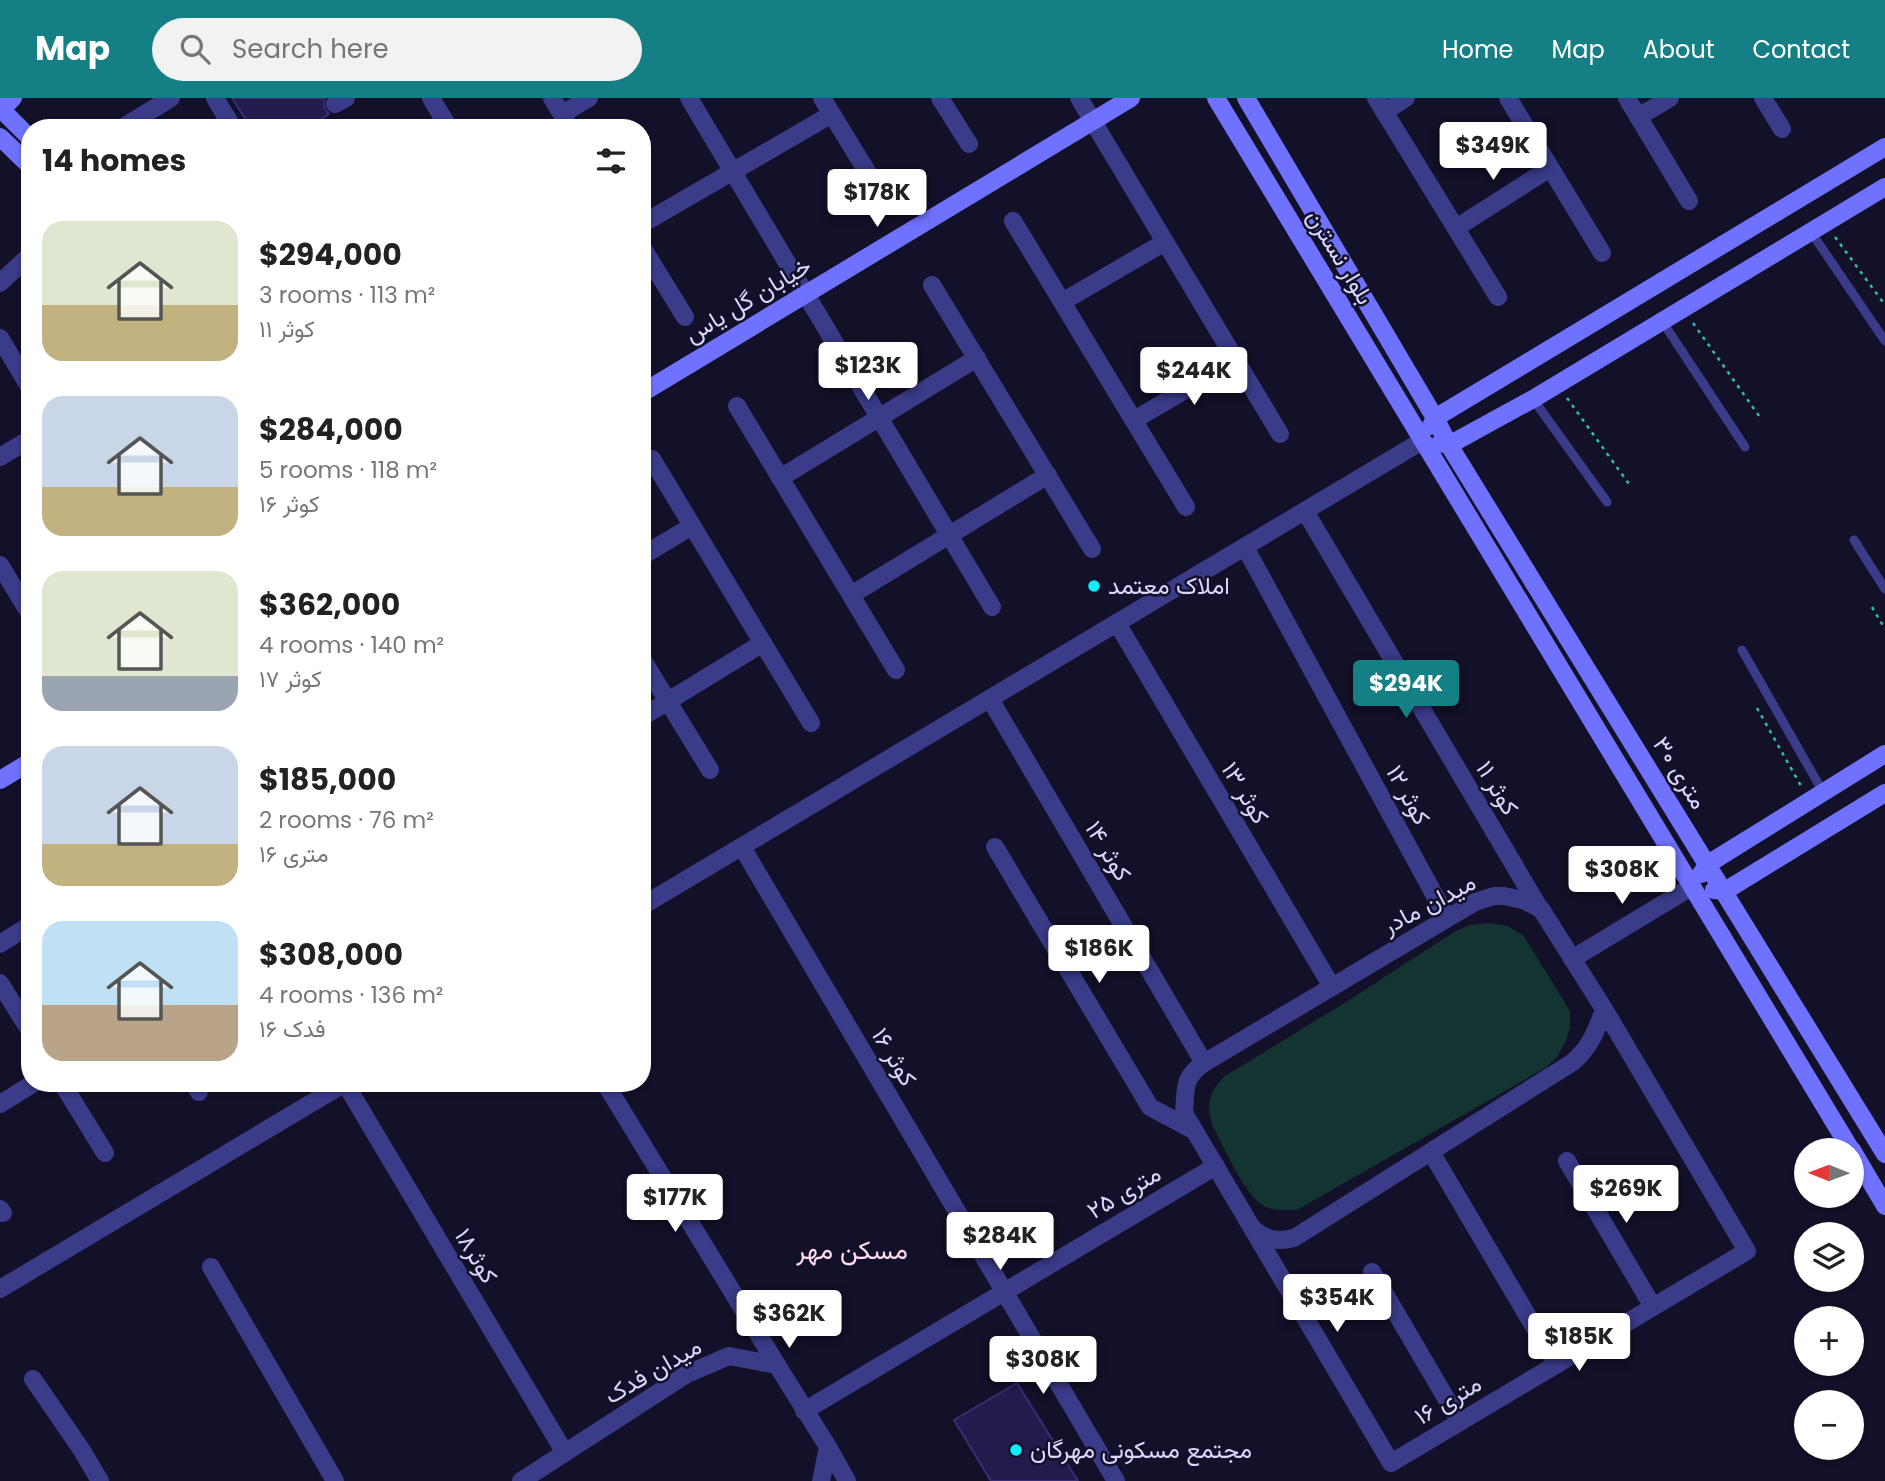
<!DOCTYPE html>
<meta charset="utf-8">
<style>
body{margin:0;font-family:Poppins,Vazirmatn,sans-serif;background:#f2f2f2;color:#222;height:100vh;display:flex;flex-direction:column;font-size:26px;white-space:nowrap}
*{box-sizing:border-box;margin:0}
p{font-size:23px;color:#767676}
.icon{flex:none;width:38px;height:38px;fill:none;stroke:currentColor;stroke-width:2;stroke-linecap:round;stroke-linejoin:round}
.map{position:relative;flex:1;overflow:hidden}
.sheet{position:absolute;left:21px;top:21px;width:630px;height:973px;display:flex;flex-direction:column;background:#fff;border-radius:28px;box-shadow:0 2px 5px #0004}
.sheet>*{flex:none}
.needle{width:46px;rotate:271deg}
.tools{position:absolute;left:1794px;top:1040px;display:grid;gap:14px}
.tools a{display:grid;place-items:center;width:70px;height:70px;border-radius:50%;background:#fff;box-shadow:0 2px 5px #0004;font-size:35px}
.price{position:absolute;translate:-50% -60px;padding:0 16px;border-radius:7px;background:#fff;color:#222;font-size:23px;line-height:46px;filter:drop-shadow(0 2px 4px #0008)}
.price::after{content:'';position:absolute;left:50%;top:42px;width:21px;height:16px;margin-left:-10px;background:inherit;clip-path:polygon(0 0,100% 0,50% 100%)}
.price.on{background:#148085;color:#fff}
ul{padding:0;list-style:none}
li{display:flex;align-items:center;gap:21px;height:175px;padding:0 21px}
li span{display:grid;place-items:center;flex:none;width:196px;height:140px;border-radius:21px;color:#555}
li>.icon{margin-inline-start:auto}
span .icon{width:84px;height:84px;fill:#fffc;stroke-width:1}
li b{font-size:30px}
h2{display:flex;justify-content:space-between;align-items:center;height:84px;padding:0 21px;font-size:30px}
header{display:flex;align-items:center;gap:42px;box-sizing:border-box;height:98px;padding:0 35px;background:#148085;color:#fff}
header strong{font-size:33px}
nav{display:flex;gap:38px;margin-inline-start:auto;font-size:24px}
.search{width:490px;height:63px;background:#f2f2f2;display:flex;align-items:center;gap:18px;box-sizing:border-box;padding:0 24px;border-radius:38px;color:#767676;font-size:26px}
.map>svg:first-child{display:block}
.green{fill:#133431}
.building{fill:#231b4b;stroke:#382d77;stroke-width:2}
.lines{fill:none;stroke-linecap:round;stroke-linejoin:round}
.path{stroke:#2ebeae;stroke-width:2.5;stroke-dasharray:3.5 5;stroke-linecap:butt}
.lane{stroke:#3a3b89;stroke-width:9}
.street{stroke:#3a3b89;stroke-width:18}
.secondary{stroke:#6f72ff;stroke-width:18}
.poi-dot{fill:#04f2ff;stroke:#131029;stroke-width:2.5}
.labels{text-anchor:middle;stroke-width:5;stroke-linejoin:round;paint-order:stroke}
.street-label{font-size:24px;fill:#dbd8ff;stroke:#131029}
.poi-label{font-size:24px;fill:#dbd8ff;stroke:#131029;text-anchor:start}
.neighbourhood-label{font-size:26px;fill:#ffdaf3;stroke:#131029}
</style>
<header>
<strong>Map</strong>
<div class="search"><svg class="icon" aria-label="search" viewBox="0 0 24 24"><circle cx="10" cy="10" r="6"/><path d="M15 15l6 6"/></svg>Search here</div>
<nav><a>Home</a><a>Map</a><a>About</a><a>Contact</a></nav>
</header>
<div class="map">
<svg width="1885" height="1383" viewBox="0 0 1885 1383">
<rect width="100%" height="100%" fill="#131029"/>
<!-- green -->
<path class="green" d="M1489,825L1507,828L1523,837L1570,913V930L1565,945L1557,959L1545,970L1297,1112C1286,1112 1275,1113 1264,1108C1245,1098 1224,1049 1213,1029C1206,1007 1208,994 1225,978L1343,906L1454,834L1470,827Z"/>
<!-- building -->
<g class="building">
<path d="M232,0H325L324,5L325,11L329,16L308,30H251Z"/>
<path d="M1017,1285L1078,1383H991L954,1322Z"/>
</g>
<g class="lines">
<!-- path -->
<g class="path">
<path d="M1835,139L1885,207"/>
<path d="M1693,225L1762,322"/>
<path d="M1567,300L1629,386"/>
<path d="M1872,509L1885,531"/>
<path d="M1757,610L1801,688"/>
</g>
<!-- lane -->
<g class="lane">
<path d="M1811,134L1885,243"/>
<path d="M1662,223L1745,349"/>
<path d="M1533,301L1607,404"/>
<path d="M1854,442L1885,491"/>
<path d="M1742,552L1823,694"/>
</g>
<!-- street -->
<g class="street">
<path d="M215,0L233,30"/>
<path d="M431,0L449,30"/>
<path d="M552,0L570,30"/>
<path d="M689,0L992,509"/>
<path d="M822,0L882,98"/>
<path d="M940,0L969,46"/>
<path d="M1079,0L1280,336"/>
<path d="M1376,0L1498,199"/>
<path d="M1508,0L1602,155"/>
<path d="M1627,0L1689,103"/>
<path d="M1763,0L1782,31"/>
<path d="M335,6L346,0"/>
<path d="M1384,14L1406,0"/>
<path d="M562,16L589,0"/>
<path d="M1638,19L1670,0"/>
<path d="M122,30L171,0"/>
<path d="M1013,123L1186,409"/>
<path d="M642,126L832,16"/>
<path d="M1456,130L1550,70"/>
<path d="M642,149L685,219"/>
<path d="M0,185L30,157"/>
<path d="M932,187L1092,451"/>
<path d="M1062,204L1165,144"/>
<path d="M0,240L30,290"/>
<path d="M737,308L896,572"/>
<path d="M1134,322L1236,262"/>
<path d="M0,359L30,341"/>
<path d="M652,361L811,625"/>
<path d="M780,380L977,260"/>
<path d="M1305,413L1540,811"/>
<path d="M1245,449L1447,820"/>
<path d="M642,458L692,428"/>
<path d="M0,467L30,516"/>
<path d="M851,497L1048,377"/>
<path d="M1117,525L1332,889"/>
<path d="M642,561L710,672"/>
<path d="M990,601L1204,965"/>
<path d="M642,619L763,545"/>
<path d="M742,749L1116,1383"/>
<path d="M995,749L1150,1009L1195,1033"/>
<path d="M642,808L1422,343"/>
<path d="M0,846L30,827"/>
<path d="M1572,861L1691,789"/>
<path d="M0,885L30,933"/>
<path d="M62,985L105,1055"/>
<path d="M193,985L199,994"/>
<path d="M345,985L565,1355"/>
<path d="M605,985L777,1267"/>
<path d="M0,1006L34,985"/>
<path d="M1431,1054L1556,1266"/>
<path d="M1567,1063L1653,1209"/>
<path d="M0,1111L3,1115"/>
<path d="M1250,1127C1262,1141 1276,1145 1294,1140L1573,964C1590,949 1597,932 1604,911L1541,811L1523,802L1504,798H1494L1475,804L1204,965C1182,980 1186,992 1184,1015L1391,1365L1747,1153L1604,911"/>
<path d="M211,1169L335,1383"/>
<path d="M1372,1174L1460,1324"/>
<path d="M0,1191L345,985"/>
<path d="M33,1281L81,1351L100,1383"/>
<path d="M804,1313L1216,1068"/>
<path d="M828,1349L847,1383"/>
<path d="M521,1383L687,1276L729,1258L777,1267L828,1349L821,1383"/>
</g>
<!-- secondary -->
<g class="secondary">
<path d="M1216,0L1851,1052"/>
<path d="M1246,0L1435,320L1449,347L1885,1056"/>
<path d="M0,10L30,40"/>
<path d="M0,13L13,0"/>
<path d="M0,39L30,68"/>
<path d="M642,295L1131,0"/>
<path d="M1431,328L1435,320L1885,49"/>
<path d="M1440,345L1449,347L1533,301L1885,89"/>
<path d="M0,682L30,664"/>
<path d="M1701,776L1708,766L1885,656"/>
<path d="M1714,792L1725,793L1885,695"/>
<path d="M1852,1052L1885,1108"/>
</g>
</g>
<!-- markers -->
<g class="poi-dot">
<circle cx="1094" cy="488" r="7"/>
<circle cx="1016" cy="1352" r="7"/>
</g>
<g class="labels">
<!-- street labels -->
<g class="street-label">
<text transform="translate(1340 159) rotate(59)" y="8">بلوار نسترن</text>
<text transform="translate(748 202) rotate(-31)" y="8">خیابان گل یاس</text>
<text transform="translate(1680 675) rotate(58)" y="8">۳۰ متری</text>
<text transform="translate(1497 690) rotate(59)" y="8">کوثر ۱۱</text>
<text transform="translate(1245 695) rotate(59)" y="8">کوثر ۱۳</text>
<text transform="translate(1408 697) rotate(61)" y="8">کوثر ۱۲</text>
<text transform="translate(1108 753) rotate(59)" y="8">کوثر ۱۴</text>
<text transform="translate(1429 806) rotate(-28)" y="8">میدان مادر</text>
<text transform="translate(894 959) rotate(59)" y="8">کوثر ۱۶</text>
<text transform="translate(1124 1094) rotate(-31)" y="8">۲۵ متری</text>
<text transform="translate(476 1158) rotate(59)" y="8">کوثر۱۸</text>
<text transform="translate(653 1273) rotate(-30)" y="8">میدان فدک</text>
<text transform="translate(1448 1302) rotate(-31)" y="8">۱۶ متری</text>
</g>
<!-- poi labels -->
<g class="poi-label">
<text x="1108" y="496">املاک معتمد</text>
<text x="1030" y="1360">مجتمع مسکونی مهرگان</text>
</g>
<!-- neighbourhood labels -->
<g class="neighbourhood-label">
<text x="852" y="1161">مسکن مهر</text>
</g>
</g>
</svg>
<div class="tools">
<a><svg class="needle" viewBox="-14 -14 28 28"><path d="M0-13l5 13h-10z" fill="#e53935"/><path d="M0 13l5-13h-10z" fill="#767676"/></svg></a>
<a><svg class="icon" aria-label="layers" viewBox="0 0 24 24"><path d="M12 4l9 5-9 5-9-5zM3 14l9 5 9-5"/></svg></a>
<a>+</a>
<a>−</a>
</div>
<b class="price" style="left:1493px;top:84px">$349K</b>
<b class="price" style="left:877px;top:131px">$178K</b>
<b class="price" style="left:868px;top:304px">$123K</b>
<b class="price" style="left:1194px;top:309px">$244K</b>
<b class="price on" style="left:1406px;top:622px">$294K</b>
<b class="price" style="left:1622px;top:808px">$308K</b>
<b class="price" style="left:1099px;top:887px">$186K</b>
<b class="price" style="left:1626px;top:1127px">$269K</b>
<b class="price" style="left:675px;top:1136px">$177K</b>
<b class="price" style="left:1000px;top:1174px">$284K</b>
<b class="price" style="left:1337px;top:1236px">$354K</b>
<b class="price" style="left:789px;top:1252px">$362K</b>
<b class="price" style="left:1579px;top:1275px">$185K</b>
<b class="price" style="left:1043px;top:1298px">$308K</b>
<section class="sheet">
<h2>14 homes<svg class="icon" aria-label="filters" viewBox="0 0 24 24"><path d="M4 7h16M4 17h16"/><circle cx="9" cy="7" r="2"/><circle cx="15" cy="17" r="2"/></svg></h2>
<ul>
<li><span style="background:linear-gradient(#dfe7d0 60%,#c2b280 0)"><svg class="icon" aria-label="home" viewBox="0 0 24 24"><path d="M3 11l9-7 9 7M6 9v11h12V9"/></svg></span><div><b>$294,000</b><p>3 rooms · 113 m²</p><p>کوثر ۱۱</p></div></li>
<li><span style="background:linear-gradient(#c9d6e8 65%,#c2b280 0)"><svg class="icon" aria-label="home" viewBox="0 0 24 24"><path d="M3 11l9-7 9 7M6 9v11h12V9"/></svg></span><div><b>$284,000</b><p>5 rooms · 118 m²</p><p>کوثر ۱۶</p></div></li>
<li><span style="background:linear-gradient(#dfe7d0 75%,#9aa5b1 0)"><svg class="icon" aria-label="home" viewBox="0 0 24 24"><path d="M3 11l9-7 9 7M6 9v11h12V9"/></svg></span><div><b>$362,000</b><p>4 rooms · 140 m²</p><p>کوثر ۱۷</p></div></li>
<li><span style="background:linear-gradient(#c9d6e8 70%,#c2b280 0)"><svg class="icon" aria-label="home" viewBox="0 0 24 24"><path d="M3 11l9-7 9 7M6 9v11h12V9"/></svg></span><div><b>$185,000</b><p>2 rooms · 76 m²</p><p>۱۶ متری</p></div></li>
<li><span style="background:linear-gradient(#bfe0f5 60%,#b9a48a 0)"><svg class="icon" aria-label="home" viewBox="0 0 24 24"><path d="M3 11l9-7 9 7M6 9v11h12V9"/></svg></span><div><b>$308,000</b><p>4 rooms · 136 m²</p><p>فدک ۱۶</p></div></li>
</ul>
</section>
</div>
